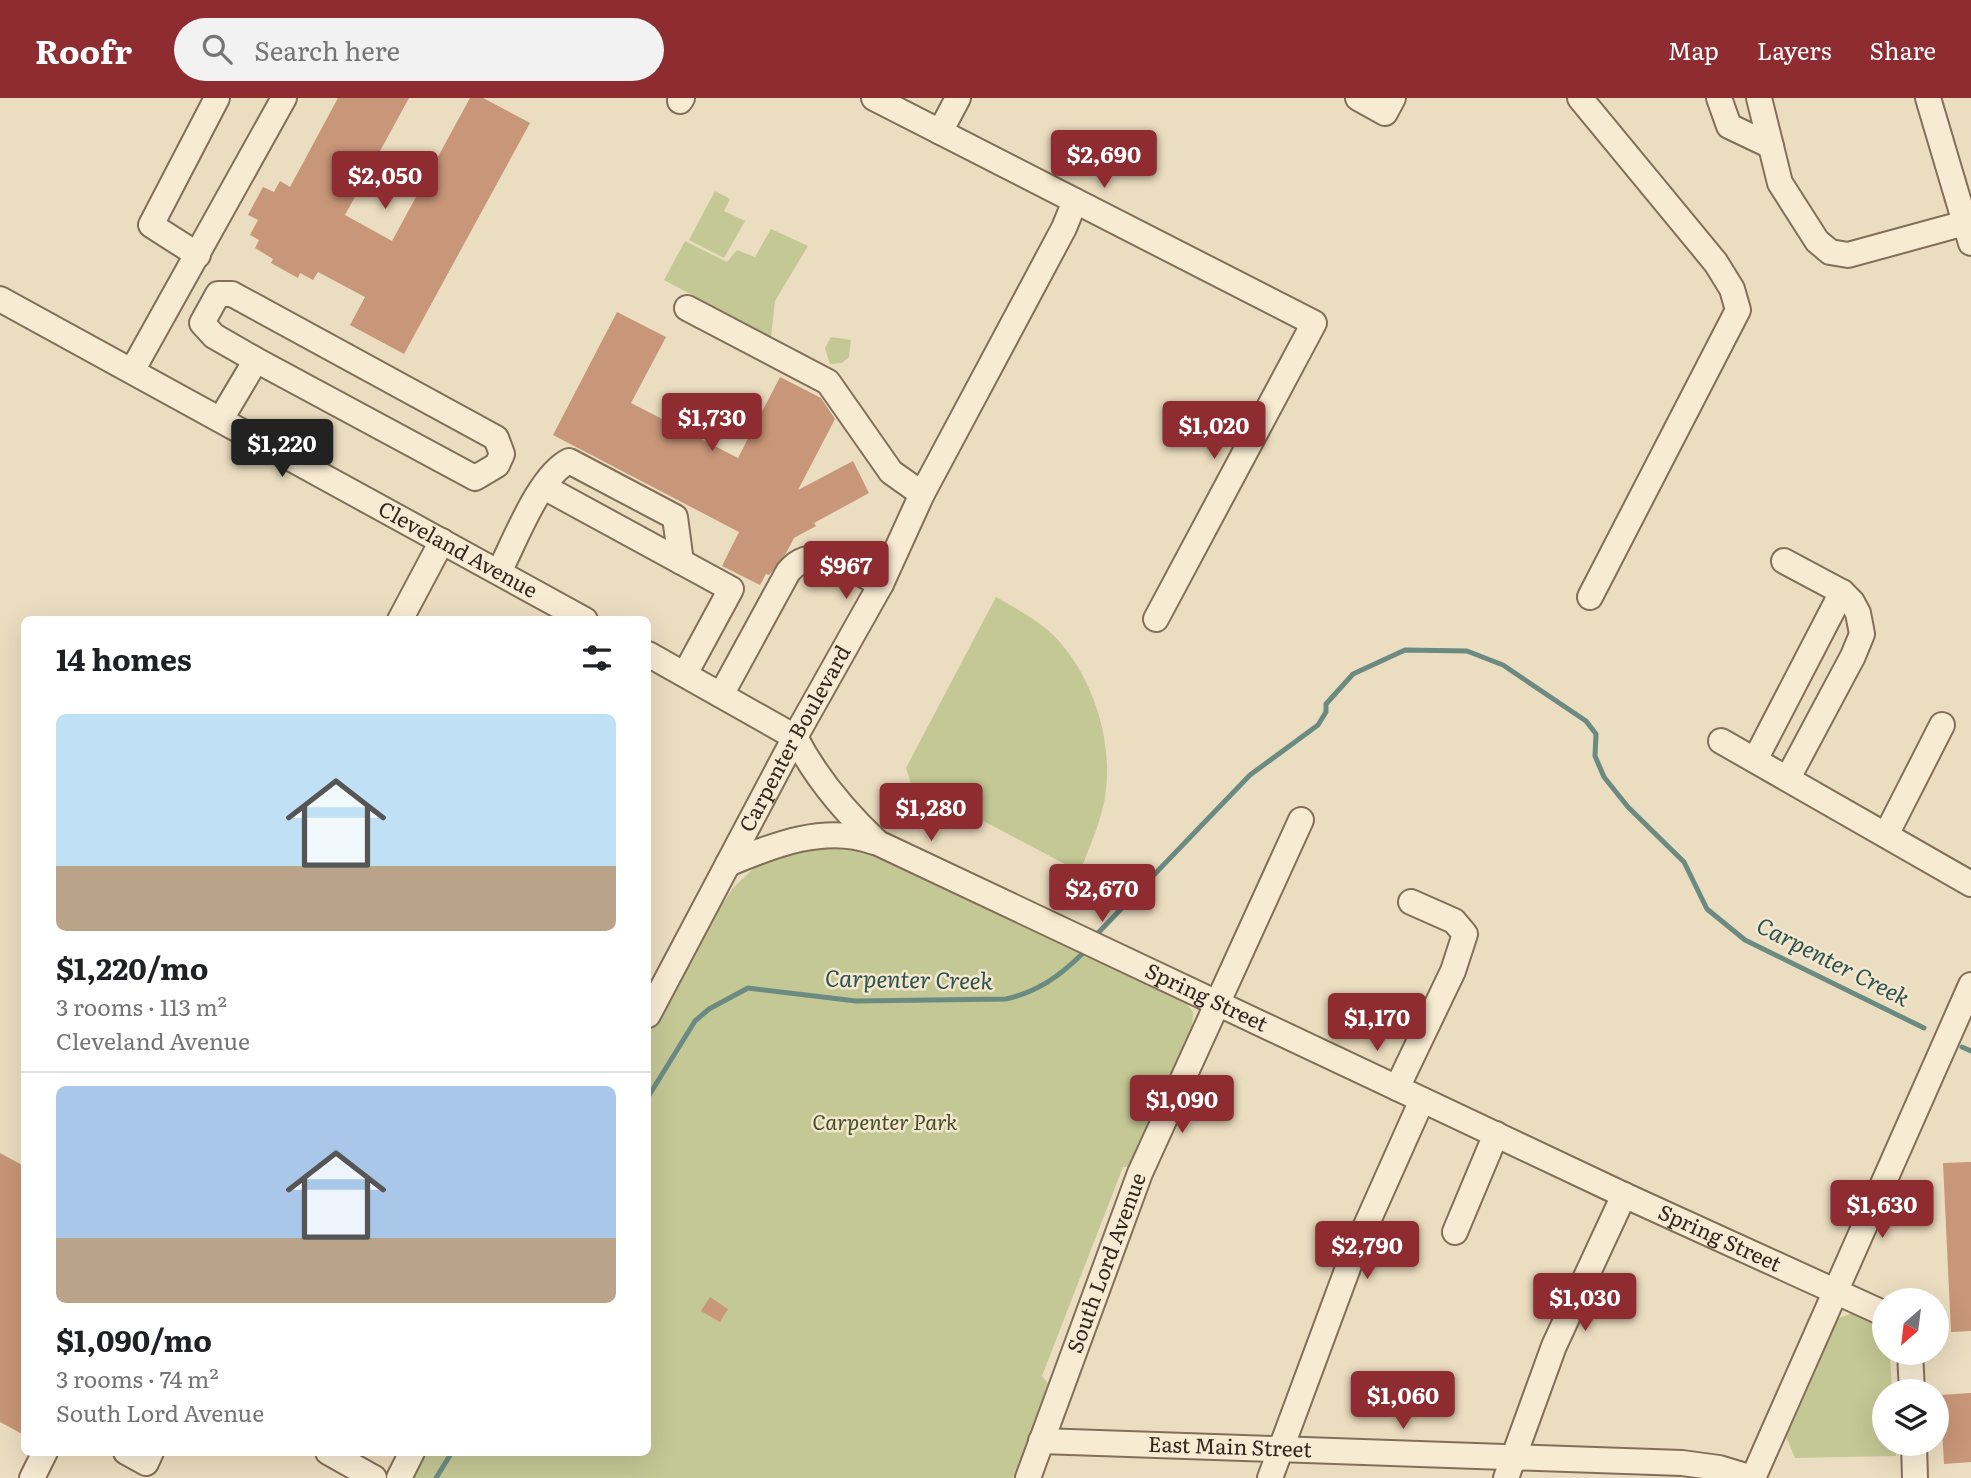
<!DOCTYPE html>
<meta charset="utf-8">
<style>
body{margin:0;font-family:Literata,serif;background:#f2f2f2;color:#202124;height:100vh;display:flex;flex-direction:column;font-size:26px;white-space:nowrap}
*{box-sizing:border-box;margin:0}
p{font-size:23px;color:#757577}
.icon{flex:none;width:38px;height:38px;fill:none;stroke:currentColor;stroke-width:2;stroke-linecap:round;stroke-linejoin:round}
.map{position:relative;flex:1;overflow:hidden}
.panel{position:absolute;left:21px;top:518px;width:630px;height:840px;display:flex;flex-direction:column;background:#fff;border-radius:10px;box-shadow:0 7px 28px #0002}
.panel>*{flex:none}
.needle{width:46px;rotate:208deg}
.tools{position:absolute;left:1872px;top:1190px;display:grid;gap:14px}
.tools a{display:grid;place-items:center;width:77px;height:77px;border-radius:50%;background:#fff;box-shadow:0 7px 28px #0002;font-size:35px}
.price{position:absolute;translate:-50% -60px;padding:0 16px;border-radius:7px;background:#8f2c31;color:#fff;font-size:23px;line-height:46px;filter:drop-shadow(0 2px 4px #0008)}
.price::after{content:'';position:absolute;left:50%;top:42px;width:21px;height:16px;margin-left:-10px;background:inherit;clip-path:polygon(0 0,100% 0,50% 100%)}
.price.active{background:#222;color:#fff}
ul{padding:0;list-style:none}
li{display:grid;align-content:center;gap:14px;height:371px;padding:0 35px}
li+li{border-top:2px solid #e0e0e0}
li span{display:grid;place-items:center;height:217px;border-radius:10px;color:#555}
li>.icon{margin-inline-start:auto}
span .icon{width:126px;height:126px;fill:#fffc;stroke-width:1}
li b{font-size:30px}
h2{display:flex;justify-content:space-between;align-items:center;height:84px;padding:0 35px;font-size:30px}
header{display:flex;align-items:center;gap:42px;box-sizing:border-box;height:98px;padding:0 35px;background:#8f2c31;color:#fff}
header strong{font-size:33px}
nav{display:flex;gap:38px;margin-inline-start:auto;font-size:24px}
.search{width:490px;height:63px;background:#f2f2f2;display:flex;align-items:center;gap:18px;box-sizing:border-box;padding:0 24px;border-radius:38px;color:#757577;font-size:26px}
.map>svg:first-child{display:block}
.green{fill:#c4c895}
.lines{fill:none;stroke-linecap:round;stroke-linejoin:round}
.stream{stroke:#6b8b82;stroke-width:5}
.building{fill:#c89678}
.minor-casing{stroke:#836e59;stroke-width:28}
.minor{stroke:#f7ebd3;stroke-width:24}
.labels{text-anchor:middle;stroke-width:5;stroke-linejoin:round;paint-order:stroke}
.street-label{font-size:21px;fill:#34271d;stroke:#f3e7cf}
.park-label{font-size:21px;font-style:italic;fill:#464f24;stroke:#f3e7cf}
.water-label{font-size:23px;font-style:italic;fill:#2d534f;stroke:#f3e7cf}
</style>
<header>
<strong>Roofr</strong>
<div class="search"><svg class="icon" aria-label="search" viewBox="0 0 24 24"><circle cx="10" cy="10" r="6"/><path d="M15 15l6 6"/></svg>Search here</div>
<nav><a>Map</a><a>Layers</a><a>Share</a></nav>
</header>
<div class="map">
<svg width="1971" height="1380" viewBox="0 0 1971 1380">
<rect width="100%" height="100%" fill="#ebddc0"/>
<!-- green -->
<g class="green">
<path d="M715,93L730,101L724,113L745,123L724,160L689,142Z"/>
<path d="M771,131L808,148L775,203L771,239L664,182L685,143L727,164L737,152L755,159Z"/>
<path d="M831,239L851,242L849,259L842,265L830,266L825,250Z"/>
<path d="M996,499C1017,511 1042,524 1058,542C1093,581 1112,640 1106,692C1103,720 1090,747 1080,774L911,685L906,670Z"/>
<path d="M817,750H851L874,756L1183,901L1193,914L1192,930L1129,1069H1123L1042,1278L1048,1285L1014,1380H411L424,1355L648,1354V938L698,843L733,790L754,770L785,757Z"/>
<path d="M1852,1215C1873,1226 1885,1228 1885,1255H1890L1892,1293H1885V1346H1895L1896,1358L1795,1360L1785,1336L1834,1222Z"/>
</g>
<g class="lines">
<!-- stream -->
<g class="stream">
<path d="M1097,836L1250,677L1318,627L1326,614V606L1353,576L1405,552L1467,553L1503,567L1586,623L1596,636L1595,658L1604,679L1628,709L1684,764L1707,811L1745,842L1924,930"/>
<path d="M1962,949L1971,953"/>
<path d="M648,999L695,923L709,911L748,890L856,903L1006,901C1037,894 1060,878 1082,856"/>
<path d="M436,1380L452,1354"/>
</g>
</g>
<!-- building -->
<g class="building">
<path d="M338,0H409L345,117L392,143L470,0H483L530,25L404,256L350,227L365,199L318,174L313,182L300,175L298,180L271,165L273,161L255,150L259,142L250,137L258,122L248,117L263,89L274,94L280,83L290,89Z"/>
<path d="M617,214L666,239L631,305L738,360L780,279L821,300L835,321L798,392L853,363L869,395L814,425L816,428L794,440L785,457L769,477L766,476L760,487L722,468L739,434L553,337Z"/>
<path d="M0,1055L24,1068V1337L0,1324Z"/>
<path d="M1971,1064V1233L1951,1234L1943,1065Z"/>
<path d="M710,1199L728,1211L720,1224L701,1213Z"/>
<path d="M1971,1295V1364L1944,1366L1940,1297Z"/>
</g>
<g class="lines">
<defs>
<g id="minor">
<path d="M874,0L1314,225L1156,521"/>
<path d="M1358,0L1385,15L1393,0"/>
<path d="M1580,0L1716,165L1732,191L1738,212L1590,499"/>
<path d="M1719,0L1729,28L1771,48"/>
<path d="M1759,0L1780,85L1817,143L1830,154L1848,157L1965,125"/>
<path d="M1928,0L1971,145"/>
<path d="M680,3L682,0"/>
<path d="M940,34L958,0"/>
<path d="M198,157L151,127L217,0"/>
<path id="s1" d="M0,201L585,522"/>
<path d="M687,210L828,284L891,374L922,396"/>
<path d="M132,273L284,0"/>
<path d="M221,321L256,262L214,238L202,225L218,196H232L496,340L502,356L497,367L475,380L256,262"/>
<path d="M544,389L731,491L685,576"/>
<path d="M1784,463L1842,494L1852,504L1858,515L1862,536L1853,558L1788,680"/>
<path d="M499,474C515,443 539,378 569,363L675,419L681,464"/>
<path d="M400,522L442,443"/>
<path id="s2" d="M648,556L795,639C816,680 845,714 878,745L1624,1097L1885,1216"/>
<path d="M721,597L788,474C814,442 853,473 881,486"/>
<path d="M1721,643L1971,786"/>
<path d="M1755,662L1842,494"/>
<path d="M1886,737L1942,627"/>
<path d="M728,766C773,747 826,726 874,744"/>
<path id="s3" d="M648,917L795,639L881,486L922,396L1064,130L1075,103"/>
<path d="M1397,990L1453,873L1465,836L1454,823L1411,804"/>
<path d="M1455,1134L1496,1036"/>
<path d="M1910,1255L1912,1293"/>
<path id="s4" d="M1041,1343L1682,1365L1719,1370L1752,1380"/>
<path d="M1914,1346L1915,1380"/>
<path d="M126,1354L146,1365L151,1354"/>
<path d="M328,1354L374,1380"/>
<path d="M32,1380L45,1354"/>
<path d="M399,1380L412,1354"/>
<path id="s5" d="M1028,1380L1140,1075L1301,722"/>
<path d="M1270,1380L1352,1159L1422,1002"/>
<path d="M1506,1380L1554,1248L1624,1097"/>
<path d="M1753,1380L1971,887"/>
</g>
</defs>
<!-- minor casing -->
<use href="#minor" class="minor-casing"/>
<!-- minor -->
<use href="#minor" class="minor"/>
</g>
<g class="labels">
<!-- street labels -->
<g class="street-label">
<text dy="7" stroke="none"><textPath href="#s1" startOffset="522">Cleveland Avenue</textPath></text>
<text dy="7" stroke="none"><textPath href="#s3" startOffset="313">Carpenter Boulevard</textPath></text>
<text dy="7" stroke="none"><textPath href="#s2" startOffset="667">Spring Street</textPath></text>
<text dy="7" stroke="none"><textPath href="#s2" startOffset="1234">Spring Street</textPath></text>
<text dy="7" stroke="none"><textPath href="#s5" startOffset="229">South Lord Avenue</textPath></text>
<text dy="7" stroke="none"><textPath href="#s4" startOffset="189">East Main Street</textPath></text>
</g>
<!-- park labels -->
<g class="park-label">
<text x="885" y="1032">Carpenter Park</text>
</g>
<!-- water labels -->
<g class="water-label">
<text transform="translate(1833 864) rotate(27)" y="8">Carpenter Creek</text>
<text transform="translate(909 882) rotate(1)" y="8">Carpenter Creek</text>
</g>
</g>
</svg>
<div class="tools">
<a><svg class="needle" viewBox="-14 -14 28 28"><path d="M0-13l5 13h-10z" fill="#e53935"/><path d="M0 13l5-13h-10z" fill="#757577"/></svg></a>
<a><svg class="icon" aria-label="layers" viewBox="0 0 24 24"><path d="M12 4l9 5-9 5-9-5zM3 14l9 5 9-5"/></svg></a>
</div>
<b class="price" style="left:1104px;top:92px">$2,690</b>
<b class="price" style="left:385px;top:113px">$2,050</b>
<b class="price" style="left:712px;top:355px">$1,730</b>
<b class="price" style="left:1214px;top:363px">$1,020</b>
<b class="price active" style="left:282px;top:381px">$1,220</b>
<b class="price" style="left:846px;top:503px">$967</b>
<b class="price" style="left:931px;top:745px">$1,280</b>
<b class="price" style="left:1102px;top:826px">$2,670</b>
<b class="price" style="left:1377px;top:955px">$1,170</b>
<b class="price" style="left:1182px;top:1037px">$1,090</b>
<b class="price" style="left:1882px;top:1142px">$1,630</b>
<b class="price" style="left:1367px;top:1183px">$2,790</b>
<b class="price" style="left:1585px;top:1235px">$1,030</b>
<b class="price" style="left:1403px;top:1333px">$1,060</b>
<section class="panel">
<h2>14 homes<svg class="icon" aria-label="filters" viewBox="0 0 24 24"><path d="M4 7h16M4 17h16"/><circle cx="9" cy="7" r="2"/><circle cx="15" cy="17" r="2"/></svg></h2>
<ul>
<li><span style="background:linear-gradient(#bfe0f5 70%,#b9a48a 0)"><svg class="icon" aria-label="home" viewBox="0 0 24 24"><path d="M3 11l9-7 9 7M6 9v11h12V9"/></svg></span><div><b>$1,220/mo</b><p>3 rooms · 113 m²</p><p>Cleveland Avenue</p></div></li>
<li><span style="background:linear-gradient(#a9c7e8 70%,#b9a48a 0)"><svg class="icon" aria-label="home" viewBox="0 0 24 24"><path d="M3 11l9-7 9 7M6 9v11h12V9"/></svg></span><div><b>$1,090/mo</b><p>3 rooms · 74 m²</p><p>South Lord Avenue</p></div></li>
</ul>
</section>
</div>
